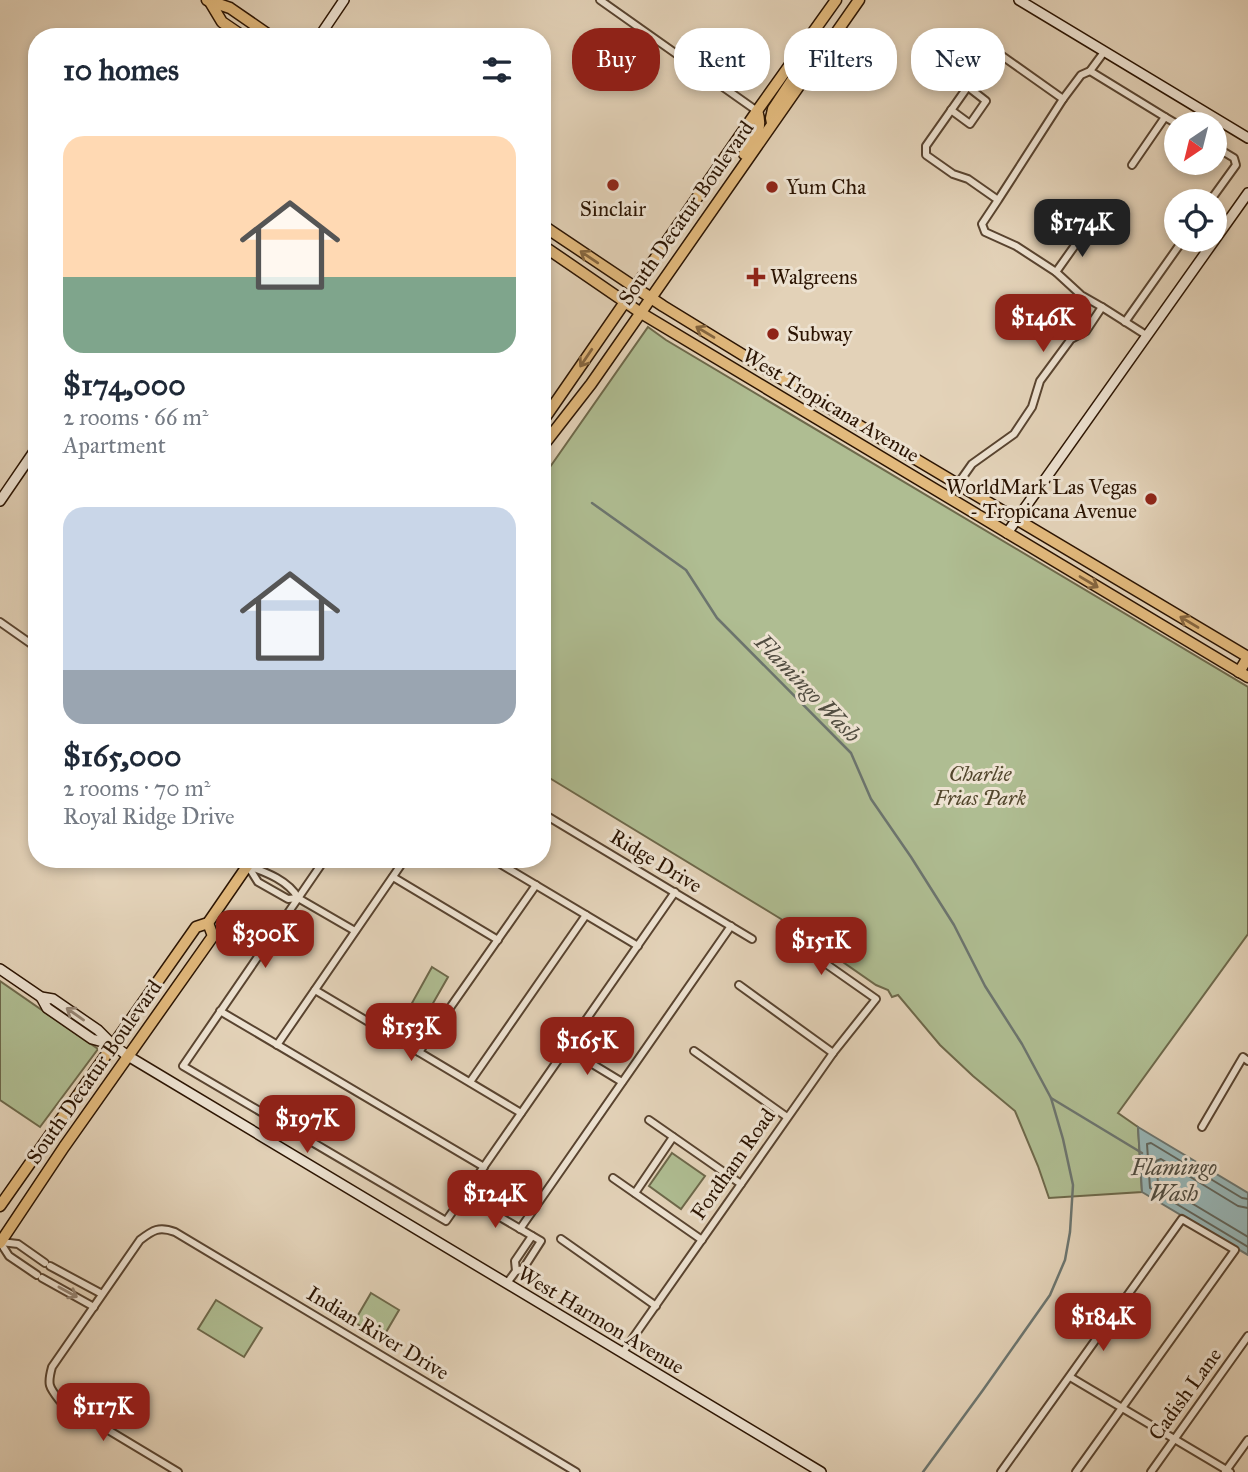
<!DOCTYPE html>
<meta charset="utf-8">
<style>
body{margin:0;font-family:"IM FELL Great Primer",serif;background:#f6f6f7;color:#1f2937;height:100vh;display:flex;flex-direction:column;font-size:26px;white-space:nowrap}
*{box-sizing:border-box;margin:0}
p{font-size:23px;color:#747a83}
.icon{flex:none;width:38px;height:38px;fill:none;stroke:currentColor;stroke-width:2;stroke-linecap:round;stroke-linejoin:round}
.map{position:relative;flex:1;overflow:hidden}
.drawer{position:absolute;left:28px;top:28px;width:523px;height:840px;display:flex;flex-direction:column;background:#fff;border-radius:28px;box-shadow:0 4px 10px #0003}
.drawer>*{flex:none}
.banner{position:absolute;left:572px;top:28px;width:570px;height:63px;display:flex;gap:14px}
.needle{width:46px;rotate:215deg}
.buttons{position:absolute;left:1164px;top:112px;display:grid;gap:14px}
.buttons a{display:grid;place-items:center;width:63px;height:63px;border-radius:50%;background:#fff;box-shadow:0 4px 10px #0003;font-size:35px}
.price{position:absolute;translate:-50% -60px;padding:0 16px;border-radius:14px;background:#8f2418;color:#fff;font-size:23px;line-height:46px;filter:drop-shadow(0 2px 4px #0008)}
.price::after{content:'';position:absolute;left:50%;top:42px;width:21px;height:16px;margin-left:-10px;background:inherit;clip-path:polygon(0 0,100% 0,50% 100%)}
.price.active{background:#222;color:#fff}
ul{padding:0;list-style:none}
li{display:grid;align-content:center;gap:14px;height:371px;padding:0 35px}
li span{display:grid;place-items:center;height:217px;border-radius:21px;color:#555}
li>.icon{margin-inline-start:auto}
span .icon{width:126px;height:126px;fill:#fffc;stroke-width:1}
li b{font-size:30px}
h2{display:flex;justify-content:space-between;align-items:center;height:84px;padding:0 35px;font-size:30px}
.pill{padding:0 24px;border-radius:28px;background:#fff;box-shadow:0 4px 10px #0003;font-size:24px;line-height:63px}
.pill.active{background:#8f2418;color:#fff}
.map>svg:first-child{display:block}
.green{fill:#afbd92;stroke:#6d684a;stroke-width:2}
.water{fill:#97b6b7;stroke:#6c756f;stroke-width:2}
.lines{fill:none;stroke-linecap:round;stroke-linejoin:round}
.shore{stroke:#61655c;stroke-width:2}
.stream{stroke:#6c756f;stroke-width:2.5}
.street-casing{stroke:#594430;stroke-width:10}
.secondary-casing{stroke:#2b1402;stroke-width:12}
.primary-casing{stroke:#2b1402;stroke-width:13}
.street{stroke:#ede2d1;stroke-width:6}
.secondary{stroke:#ede2d1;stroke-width:9}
.primary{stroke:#e2b97c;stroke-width:10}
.oneway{stroke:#86663f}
.oneway2{stroke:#968574}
.poi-dot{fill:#8f2418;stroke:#ede2d1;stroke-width:2.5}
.labels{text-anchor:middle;stroke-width:6;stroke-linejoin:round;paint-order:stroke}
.poi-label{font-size:21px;fill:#2b1402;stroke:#ede2d1;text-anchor:start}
.street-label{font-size:21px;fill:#2b1402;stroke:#ede2d1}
.park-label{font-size:21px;font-style:italic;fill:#53472d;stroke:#ede2d1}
.water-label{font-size:23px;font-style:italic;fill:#514d41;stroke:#ede2d1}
</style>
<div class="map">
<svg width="1248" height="1472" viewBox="0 0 1248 1472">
<rect width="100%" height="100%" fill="#e3d2b8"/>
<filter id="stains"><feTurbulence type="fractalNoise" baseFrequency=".00286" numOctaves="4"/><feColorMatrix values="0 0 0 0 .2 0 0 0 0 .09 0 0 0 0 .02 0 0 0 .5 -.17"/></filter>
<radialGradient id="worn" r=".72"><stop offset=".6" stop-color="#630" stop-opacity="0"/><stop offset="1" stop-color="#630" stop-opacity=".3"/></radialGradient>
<!-- green -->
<g class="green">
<path d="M648,327L666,340L1248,687V934L1118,1113L1138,1127L1142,1192L1049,1198L1038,1166L1015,1111L973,1076L940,1045L898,995L892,997L888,990L876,985L781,919L543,774V477Z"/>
<path d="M432,967L448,977L428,1012L412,1003Z"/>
<path d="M0,981L98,1049L40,1127L0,1100Z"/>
<path d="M672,1153L705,1176L681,1209L649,1186Z"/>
<path d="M371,1293L399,1310L382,1339L354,1322Z"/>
<path d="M216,1300L262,1328L244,1357L198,1329Z"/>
</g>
<!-- water -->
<path class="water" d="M1138,1127L1248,1193V1255L1142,1192Z"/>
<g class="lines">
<!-- shore -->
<g class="shore">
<path d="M1248,1199L1242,1198L1151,1143L1147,1144L1150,1188L1248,1247"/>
<path d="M1248,1208L1238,1206L1161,1159L1156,1161L1158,1183L1248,1237"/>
</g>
<!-- stream -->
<g class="stream">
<path d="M592,503L686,570L717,618L851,753L871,799L911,857L954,925L985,986L1022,1044L1051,1098L1142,1153"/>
<path d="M923,1472L983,1390L1050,1295L1065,1260L1070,1232L1073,1185L1063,1139L1051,1098"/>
</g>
<defs>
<g id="street">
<path d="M600,0L757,111"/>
<path d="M1090,71L1165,117L1132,165"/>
<path d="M1063,99L1081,75L1090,71L1104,52"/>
<path d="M951,110L970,124L986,101L968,87"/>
<path d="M1165,117L1177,124"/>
<path d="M998,200L1063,99L998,53L990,55L926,146V155L953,174L968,179L998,200L982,224L985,232L1016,246L1056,272L1081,295L1102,307"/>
<path d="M1210,201L1236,165L1234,158L1214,146"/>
<path d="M1056,272L1088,227H1097"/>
<path d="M1125,322L1183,240"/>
<path d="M948,498L972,464L1014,434L1032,407L1040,381L1071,339L1086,331L1102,307L1146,335"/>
<path d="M0,622L37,648"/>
<path d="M542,813L752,939"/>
<path d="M325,859L183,1066L446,1221L675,892"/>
<path d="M492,859L638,946"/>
<path d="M248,866L258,882L288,899L298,898"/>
<path d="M248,866C266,872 289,881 298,898"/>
<path d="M393,877L498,940"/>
<path d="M298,898L355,931"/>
<path d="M739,985L833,1053"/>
<path d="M315,990L521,1113"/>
<path d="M220,1011L484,1167"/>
<path d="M277,1045L405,859"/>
<path d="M566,1048L622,1082"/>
<path d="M694,1051L787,1117"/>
<path d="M419,1052L536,885"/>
<path d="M470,1082L586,915"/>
<path d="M649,1120L741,1184"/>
<path d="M1202,1127L1243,1057L1248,1061"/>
<path d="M613,1178L702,1240"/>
<path d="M635,1193L673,1137"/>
<path d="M464,1196L541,1241L523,1269L516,1271L507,1283"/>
<path d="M520,1229L731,926"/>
<path d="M561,1239L656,1306"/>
<path d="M0,1242L9,1256L37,1275"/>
<path d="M1,1242L18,1244L45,1263"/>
<path d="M50,1266L102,1294"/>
<path d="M516,1271L515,1261L532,1236"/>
<path d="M42,1278L94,1307"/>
<path d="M623,1352L833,1053L876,999L782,933"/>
<path d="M1070,1377L1230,1472"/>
<path d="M178,1472L60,1401C49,1387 47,1385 52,1367L140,1240C153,1230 159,1226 175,1232L576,1472"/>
<path d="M1001,1472L1182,1219L1235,1250L1076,1472"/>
<path d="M1151,1472L1248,1336"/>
<path d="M1225,1472L1248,1440"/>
</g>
<g id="secondary">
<path d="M1019,0L1248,138"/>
<path d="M319,37L344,0"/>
<path d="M0,501L37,447"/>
<path d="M1007,533L1248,193"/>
<path d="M0,969L41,997L53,999L98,1030L113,1045L128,1056L821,1472"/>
<path d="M41,997L47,1008L92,1039L110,1044"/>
</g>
<g id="primary">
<path d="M207,0L230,8L272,37"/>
<path d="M210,2L222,22L244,37"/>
<path d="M772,123L771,118L773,109L806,59L807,43"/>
<path d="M744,154C753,139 764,130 757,111"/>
<path d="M542,225L663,306L823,404L1248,657L1239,672"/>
<path d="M542,245L641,313L1248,677"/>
<path d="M542,422L757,111L836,0"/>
<path d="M542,447L591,384L859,0"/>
<path d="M0,1206L196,927L208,923L252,859"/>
<path d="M0,1243L64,1147L213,936L208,923"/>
</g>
</defs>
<!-- street casing -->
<use href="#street" class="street-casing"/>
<!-- secondary casing -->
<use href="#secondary" class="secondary-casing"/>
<!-- primary casing -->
<use href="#primary" class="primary-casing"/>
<!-- street -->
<use href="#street" class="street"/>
<!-- secondary -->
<use href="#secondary" class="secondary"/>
<!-- primary -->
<use href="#primary" class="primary"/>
</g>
<!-- one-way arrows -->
<defs><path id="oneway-shaft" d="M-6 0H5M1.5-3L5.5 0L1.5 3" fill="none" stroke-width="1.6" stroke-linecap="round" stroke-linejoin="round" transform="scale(1.75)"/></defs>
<g class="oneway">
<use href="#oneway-shaft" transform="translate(589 257) rotate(-146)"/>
<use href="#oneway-shaft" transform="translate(705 332) rotate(-149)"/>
<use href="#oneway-shaft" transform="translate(586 358) rotate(124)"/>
<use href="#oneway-shaft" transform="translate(1089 582) rotate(31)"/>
<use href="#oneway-shaft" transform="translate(1189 622) rotate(-149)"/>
</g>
<g class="oneway2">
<use href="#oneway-shaft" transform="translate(75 1014) rotate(-145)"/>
<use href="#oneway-shaft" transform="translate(68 1292) rotate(29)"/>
</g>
<!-- markers -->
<g class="poi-dot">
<circle cx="613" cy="185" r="7"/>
<circle cx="772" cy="187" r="7"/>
<path d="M752.5 266.5h7v7h7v7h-7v7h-7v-7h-7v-7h7z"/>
<circle cx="773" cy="334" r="7"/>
<circle cx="1151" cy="499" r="7"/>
</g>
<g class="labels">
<!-- poi labels -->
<g class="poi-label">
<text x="786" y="194">Yum Cha</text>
<text x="613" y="216" text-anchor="middle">Sinclair</text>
<text x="770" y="284">Walgreens</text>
<text x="787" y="341">Subway</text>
<text x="1137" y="494" text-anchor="end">WorldMark Las Vegas<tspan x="1137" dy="24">- Tropicana Avenue</tspan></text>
</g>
<!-- street labels -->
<g class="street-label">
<text transform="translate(686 213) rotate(-55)" y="7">South Decatur Boulevard</text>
<text transform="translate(831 405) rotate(31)" y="7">West Tropicana Avenue</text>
<text transform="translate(656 861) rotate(31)" y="7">Ridge Drive</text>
<text transform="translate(94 1072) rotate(-55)" y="7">South Decatur Boulevard</text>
<text transform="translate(733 1164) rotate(-55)" y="7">Fordham Road</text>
<text transform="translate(601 1320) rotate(31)" y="7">West Harmon Avenue</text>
<text transform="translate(378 1333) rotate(31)" y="7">Indian River Drive</text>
<text transform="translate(1185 1394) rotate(-54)" y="7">Cadish Lane</text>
</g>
<!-- park labels -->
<g class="park-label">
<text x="980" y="781">Charlie<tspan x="980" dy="24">Frias Park</tspan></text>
</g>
<!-- water labels -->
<g class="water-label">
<text transform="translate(808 688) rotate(46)" y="8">Flamingo Wash</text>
<text x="1174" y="1175">Flamingo<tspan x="1174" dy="26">Wash</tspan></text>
</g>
</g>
<rect width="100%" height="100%" filter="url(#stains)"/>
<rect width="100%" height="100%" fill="url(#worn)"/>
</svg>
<div class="buttons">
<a><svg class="needle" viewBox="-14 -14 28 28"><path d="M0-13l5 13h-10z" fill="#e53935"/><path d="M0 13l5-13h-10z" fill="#747a83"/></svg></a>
<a><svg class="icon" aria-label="locate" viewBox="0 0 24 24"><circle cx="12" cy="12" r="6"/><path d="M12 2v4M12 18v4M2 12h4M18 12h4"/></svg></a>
</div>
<b class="price active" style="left:1082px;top:259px">$174K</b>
<b class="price" style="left:1043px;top:354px">$146K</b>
<b class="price" style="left:265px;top:970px">$300K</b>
<b class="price" style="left:821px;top:977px">$151K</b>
<b class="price" style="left:411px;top:1063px">$153K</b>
<b class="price" style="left:587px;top:1077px">$165K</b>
<b class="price" style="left:307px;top:1155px">$197K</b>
<b class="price" style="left:495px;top:1230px">$124K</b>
<b class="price" style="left:1103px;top:1353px">$184K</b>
<b class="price" style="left:103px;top:1443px">$117K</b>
<div class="banner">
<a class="pill active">Buy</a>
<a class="pill">Rent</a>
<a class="pill">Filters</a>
<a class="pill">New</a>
</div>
<section class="drawer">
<h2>10 homes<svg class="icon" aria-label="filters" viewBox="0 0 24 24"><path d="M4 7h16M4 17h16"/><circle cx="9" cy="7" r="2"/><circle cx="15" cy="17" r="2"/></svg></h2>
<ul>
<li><span style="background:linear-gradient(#ffd9b3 65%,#7fa58c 0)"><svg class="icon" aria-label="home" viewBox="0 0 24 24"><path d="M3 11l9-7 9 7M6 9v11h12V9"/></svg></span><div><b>$174,000</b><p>2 rooms · 66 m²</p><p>Apartment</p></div></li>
<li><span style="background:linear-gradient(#c9d6e8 75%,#9aa5b1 0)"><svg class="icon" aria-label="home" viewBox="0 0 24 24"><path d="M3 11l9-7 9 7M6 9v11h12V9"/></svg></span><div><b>$165,000</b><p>2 rooms · 70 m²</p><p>Royal Ridge Drive</p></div></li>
</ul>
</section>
</div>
